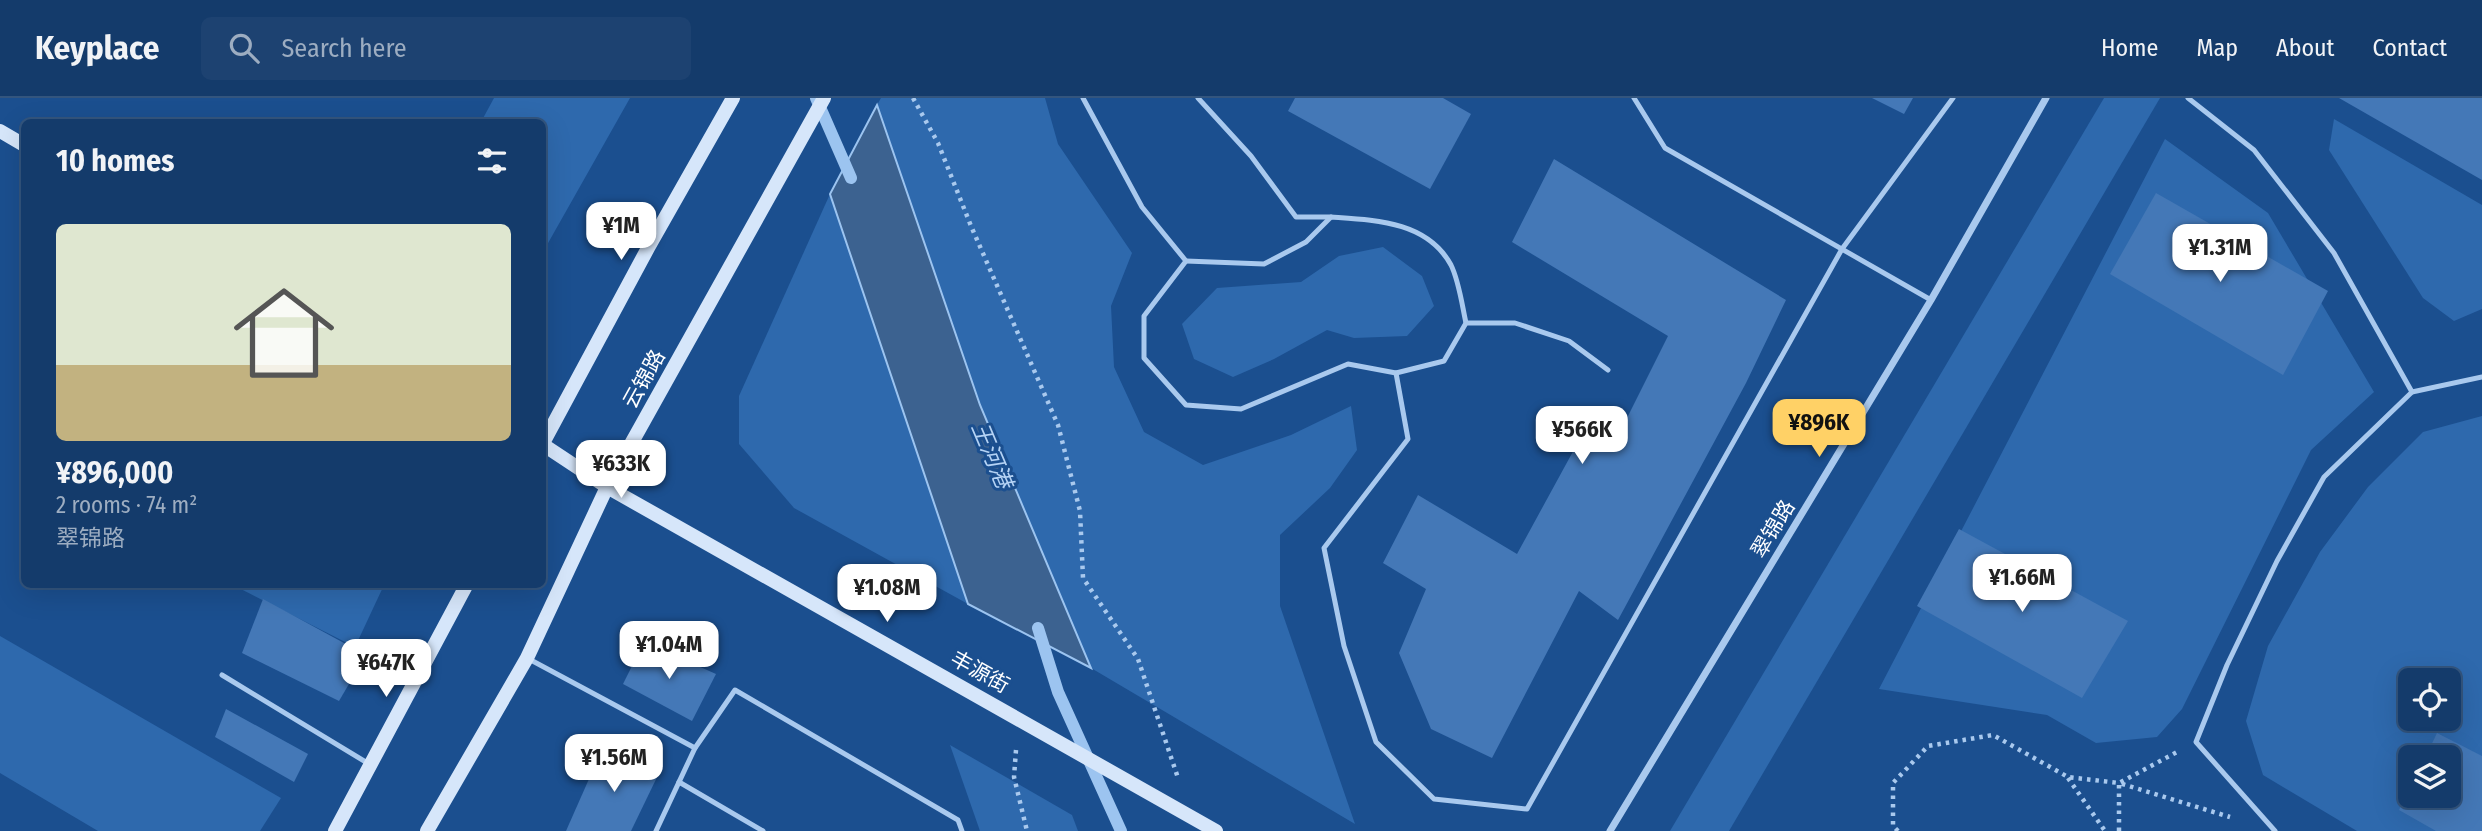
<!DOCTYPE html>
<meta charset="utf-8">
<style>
body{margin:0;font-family:"Fira Sans Condensed","Noto Sans SC",sans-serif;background:#1d4271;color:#f1f3f6;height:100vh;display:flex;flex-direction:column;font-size:26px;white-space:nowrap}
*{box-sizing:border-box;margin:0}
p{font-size:23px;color:#9dadc1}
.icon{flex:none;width:38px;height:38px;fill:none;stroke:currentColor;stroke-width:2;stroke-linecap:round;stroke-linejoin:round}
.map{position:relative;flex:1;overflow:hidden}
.details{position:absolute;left:21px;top:21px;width:525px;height:469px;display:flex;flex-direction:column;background:#143b6b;border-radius:10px;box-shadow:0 7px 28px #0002,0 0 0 2px #33557e}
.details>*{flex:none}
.fabs{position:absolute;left:2398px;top:570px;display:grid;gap:14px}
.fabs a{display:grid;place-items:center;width:63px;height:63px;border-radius:10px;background:#143b6b;box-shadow:0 7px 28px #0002,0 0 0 2px #33557e;font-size:35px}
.price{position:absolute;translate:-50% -60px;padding:0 16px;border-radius:14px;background:#fff;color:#222;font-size:23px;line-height:46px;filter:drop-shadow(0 2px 4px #0008)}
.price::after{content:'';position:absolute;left:50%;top:42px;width:21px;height:16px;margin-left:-10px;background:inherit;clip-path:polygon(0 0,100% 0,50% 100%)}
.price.active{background:#ffd166;color:#111}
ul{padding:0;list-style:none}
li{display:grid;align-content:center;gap:14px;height:371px;padding:0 35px}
li span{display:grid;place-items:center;height:217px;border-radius:10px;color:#555}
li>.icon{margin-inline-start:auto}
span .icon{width:126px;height:126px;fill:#fffc;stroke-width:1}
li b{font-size:30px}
h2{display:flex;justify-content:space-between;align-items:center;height:84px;padding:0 35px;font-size:30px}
header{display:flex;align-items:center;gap:42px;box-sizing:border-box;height:98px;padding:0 35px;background:#143b6b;border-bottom:2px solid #33557e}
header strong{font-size:33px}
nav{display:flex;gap:38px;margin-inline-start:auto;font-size:24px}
.search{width:490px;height:63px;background:#1d4271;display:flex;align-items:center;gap:18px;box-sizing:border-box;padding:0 24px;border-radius:10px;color:#9dadc1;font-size:26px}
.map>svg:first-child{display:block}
.green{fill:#2e69ad;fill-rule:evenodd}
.water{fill:#3c6290;stroke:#9cc4f0;stroke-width:2}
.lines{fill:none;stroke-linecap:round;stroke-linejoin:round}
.stream{stroke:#9cc4f0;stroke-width:12}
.building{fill:#4478b7}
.path{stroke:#a9c9ee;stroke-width:4.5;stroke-dasharray:3.5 5;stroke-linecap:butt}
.lane{stroke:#a9c9ee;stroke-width:5}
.street{stroke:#a9c9ee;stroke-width:7}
.secondary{stroke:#d6e6fa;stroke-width:14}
.labels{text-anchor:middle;stroke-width:6;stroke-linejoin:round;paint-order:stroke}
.street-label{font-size:21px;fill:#fff;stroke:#1b4f8f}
.water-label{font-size:23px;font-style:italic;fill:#b5d3f5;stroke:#1b4f8f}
</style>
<header>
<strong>Keyplace</strong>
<div class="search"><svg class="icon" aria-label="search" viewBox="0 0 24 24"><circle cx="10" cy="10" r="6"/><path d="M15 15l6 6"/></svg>Search here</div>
<nav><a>Home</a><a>Map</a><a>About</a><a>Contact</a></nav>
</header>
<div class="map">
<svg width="2482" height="733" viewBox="0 0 2482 733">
<rect width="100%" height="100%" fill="#1b4f8f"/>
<!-- green -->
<g class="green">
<path d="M494,0H630L543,154L542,24H481Z"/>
<path d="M881,0H1045L1058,46L1132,155L1111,208L1114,269L1144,334L1203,367L1291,337L1351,308L1357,352L1330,390L1280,437V508L1355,726L1091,570L980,307L877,7Z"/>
<path d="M2104,0H2160L1729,733H1670Z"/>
<path d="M2334,21L2482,107V211L2454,223L2423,200L2329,52Z"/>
<path d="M2165,41L2268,115L2374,294L2311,352L2182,611L2157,639L2096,645L2047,617L1879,591Z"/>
<path d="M830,96L968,506L794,410L739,346V298Z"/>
<path d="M1383,149L1422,178L1434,208L1407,238L1354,240L1327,232L1274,261L1233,279L1194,261L1182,226L1217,190L1301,184L1339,158Z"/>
<path d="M2482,318V733H2357L2263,677L2246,623L2268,548L2320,454L2368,389L2423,334ZM2410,583H2448V621H2410ZM2410,660H2448V698H2410Z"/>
<path d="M233,487L384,486V487L355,549Z"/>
<path d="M0,538L281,700L260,733H98L0,675Z"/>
<path d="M950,647L1072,717L1078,733H980Z"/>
</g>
<!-- water -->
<path class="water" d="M877,7L980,307L1091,570L968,506L830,96Z"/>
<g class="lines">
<!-- stream -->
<g class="stream">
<path d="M816,0L851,80"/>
<path d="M1038,530L1058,594L1121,733"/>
</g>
</g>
<!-- building -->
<g class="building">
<path d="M1295,0H1443L1471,16L1430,91L1288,13Z"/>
<path d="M1872,0H1913L1904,16Z"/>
<path d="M2339,0H2482V82Z"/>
<path d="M1554,61L1786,202L1746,285L1618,522L1579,493L1492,660L1431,631L1399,555L1426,491L1383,465L1418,397L1517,456L1582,337L1611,352L1668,238L1512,144Z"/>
<path d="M2156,95L2328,193L2283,277L2110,176Z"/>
<path d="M1959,431L2128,523L2082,600L1917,508Z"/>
<path d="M263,501L366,557L339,603L242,555Z"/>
<path d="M644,544L716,576L692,623L623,586Z"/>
<path d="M226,611L308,656L294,684L215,639Z"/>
<path d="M2437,635L2482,658V733H2436L2399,712L2410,690V698H2448V660H2425Z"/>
<path d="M604,647L660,673L631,733H566Z"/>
</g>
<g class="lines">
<!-- path -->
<g class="path">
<path d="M913,0L938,45L971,128L1058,327L1080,413L1083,480L1138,561L1178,680"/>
<path d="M1016,652L1014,679L1027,733"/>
<path d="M2068,680L2105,733"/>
<path d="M1898,733L1893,728V685L1928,648L1993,637L2068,679L2119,685L2177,654"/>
<path d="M2119,733V685L2230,719"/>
</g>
<!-- lane -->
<g class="lane">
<path d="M1083,0L1142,109L1186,163L1144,218V260L1186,307L1241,311L1348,266L1396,275L1444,263L1466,225H1515L1569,243L1608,272"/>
<path d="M1198,0L1251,58L1296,119H1331"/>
<path d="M1634,0L1665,50L1931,202"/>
<path d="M2188,0L2254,52L2334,155L2412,294"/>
<path d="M1186,163L1264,166L1306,144L1331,119C1374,122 1427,123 1451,167C1459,183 1462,207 1466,225"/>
<path d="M1396,275L1408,341L1324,450L1344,548L1376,644L1434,701L1527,711L1842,151L1953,0"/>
<path d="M527,560L695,650"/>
<path d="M222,577L369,666"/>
<path d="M679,684L763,733"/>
<path d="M656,733L695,650L735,592L958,722L962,733"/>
<path d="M2275,733L2196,644L2227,567L2277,463L2324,379L2412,294L2482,279"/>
</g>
<!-- street -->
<path class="street" d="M1610,733L1931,202L2046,0"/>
<!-- secondary -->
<g class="secondary">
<path d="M0,33L24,47"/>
<path d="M542,346L607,389L1216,733"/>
<path d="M542,347L648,150L733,0"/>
<path d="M335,733L467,486"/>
<path d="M427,733L527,560L607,389L824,0"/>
</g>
</g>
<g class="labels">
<!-- street labels -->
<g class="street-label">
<text transform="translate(644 281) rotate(-61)" y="7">云锦路</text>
<text transform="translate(1773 431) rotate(-59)" y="7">翠锦路</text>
<text transform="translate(980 574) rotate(29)" y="7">丰源街</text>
</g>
<!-- water labels -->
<g class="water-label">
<text transform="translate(992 357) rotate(67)" y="8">王河港</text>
</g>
</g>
</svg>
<div class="fabs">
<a><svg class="icon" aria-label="locate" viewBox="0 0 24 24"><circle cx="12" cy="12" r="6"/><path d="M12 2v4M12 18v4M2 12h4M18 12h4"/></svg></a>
<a><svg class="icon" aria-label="layers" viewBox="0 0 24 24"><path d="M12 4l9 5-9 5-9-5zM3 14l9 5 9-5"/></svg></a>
</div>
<b class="price" style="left:621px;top:164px">¥1M</b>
<b class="price" style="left:2220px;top:186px">¥1.31M</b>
<b class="price active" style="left:1819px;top:361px">¥896K</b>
<b class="price" style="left:1582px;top:368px">¥566K</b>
<b class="price" style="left:621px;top:402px">¥633K</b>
<b class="price" style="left:2022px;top:516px">¥1.66M</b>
<b class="price" style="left:887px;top:526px">¥1.08M</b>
<b class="price" style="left:669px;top:583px">¥1.04M</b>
<b class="price" style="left:386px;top:601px">¥647K</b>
<b class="price" style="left:614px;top:696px">¥1.56M</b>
<section class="details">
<h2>10 homes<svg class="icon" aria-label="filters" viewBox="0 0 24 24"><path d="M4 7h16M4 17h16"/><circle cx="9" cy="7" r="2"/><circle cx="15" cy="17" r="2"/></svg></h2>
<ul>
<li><span style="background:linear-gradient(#dfe7d0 65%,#c2b280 0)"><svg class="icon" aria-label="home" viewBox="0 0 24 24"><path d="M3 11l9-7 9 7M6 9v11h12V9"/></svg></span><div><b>¥896,000</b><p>2 rooms · 74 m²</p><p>翠锦路</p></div></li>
</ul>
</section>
</div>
